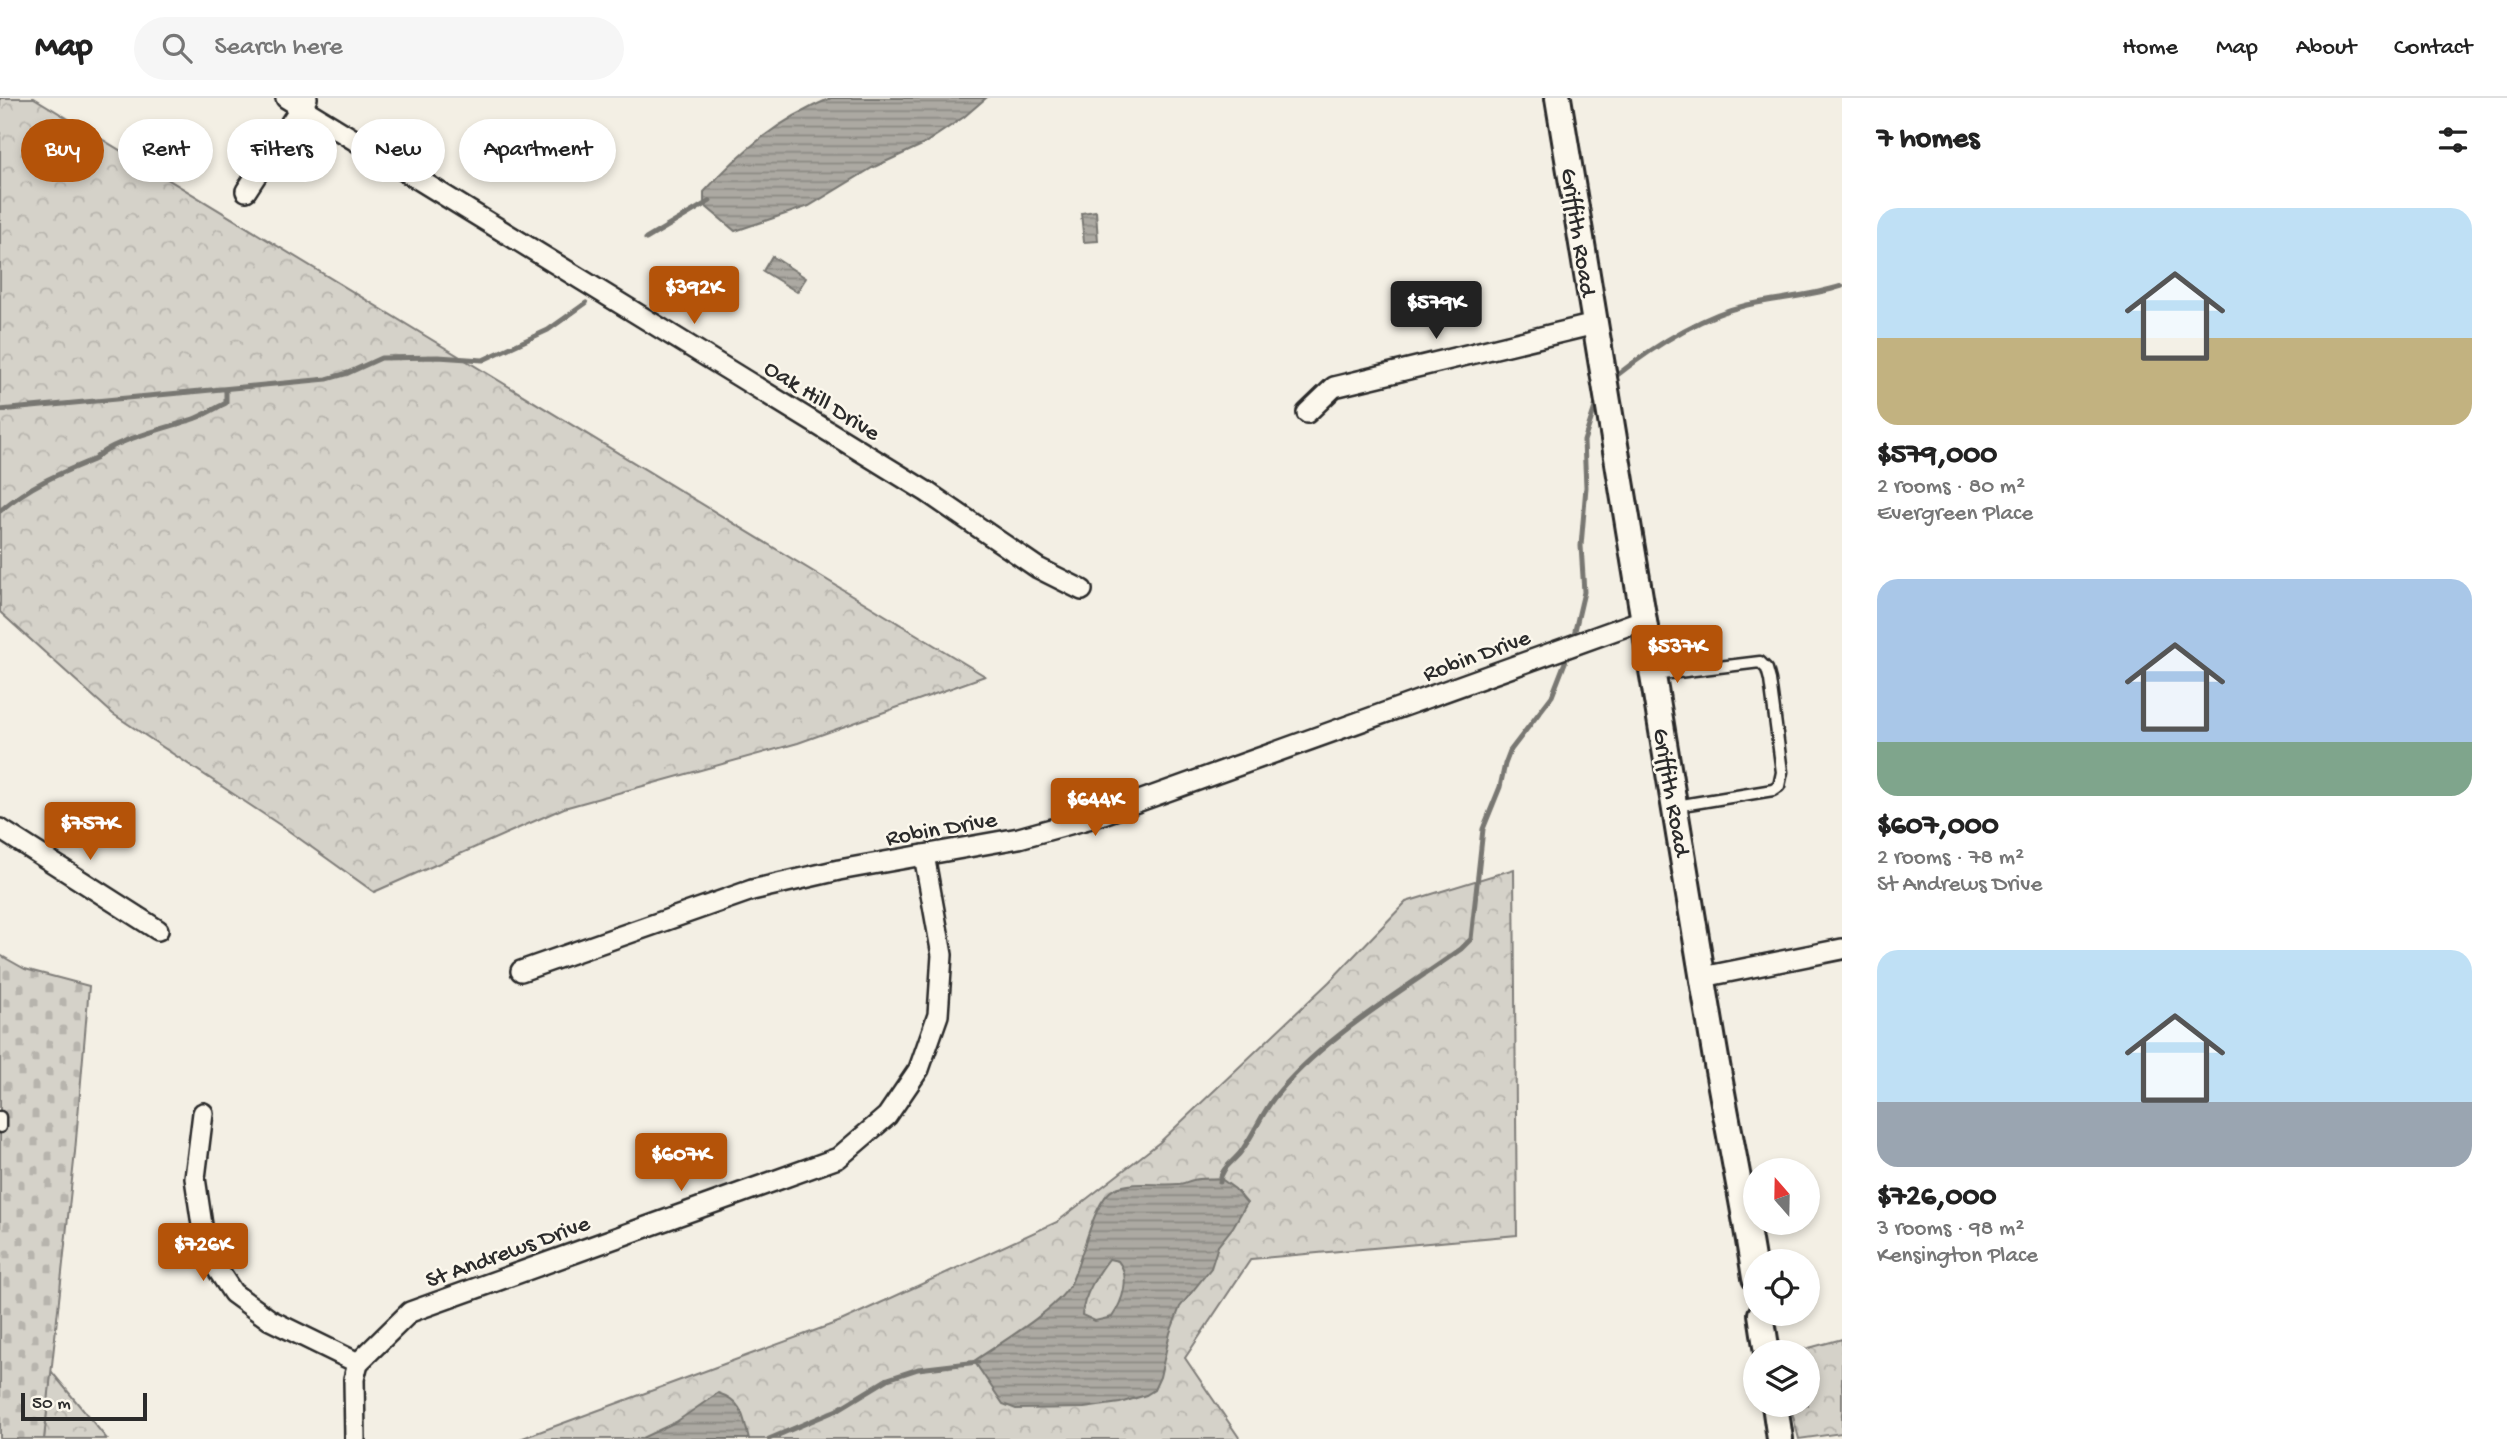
<!DOCTYPE html>
<meta charset="utf-8">
<style>
body{margin:0;font-family:"Gochi Hand",sans-serif;background:#f6f6f6;color:#222;height:100vh;display:flex;flex-direction:column;font-size:26px;white-space:nowrap}
*{box-sizing:border-box;margin:0}
p{font-size:23px;color:#767676}
.icon{flex:none;width:38px;height:38px;fill:none;stroke:currentColor;stroke-width:2;stroke-linecap:round;stroke-linejoin:round}
.map{position:relative;flex:1;overflow:hidden}
.sheet{display:flex;flex-direction:column;background:#fff;width:665px}
.sheet>*{flex:none}
.hud{position:absolute;left:21px;top:21px;width:665px;height:63px;display:flex;gap:14px}
.needle{width:46px;rotate:340deg}
.controls{position:absolute;left:1743px;top:1060px;display:grid;gap:14px}
.controls a{display:grid;place-items:center;width:77px;height:77px;border-radius:50%;background:#fff;box-shadow:0 4px 10px #0003;font-size:35px}
.scale{position:absolute;left:21px;bottom:18px;width:126px;box-sizing:border-box;padding-left:7px;border:4px solid #2b2b2b;border-top:0;font-size:19px;line-height:24px;white-space:nowrap;color:#2b2b2b;-webkit-text-stroke:5px #fbf7ec;paint-order:stroke}
.price{position:absolute;translate:-50% -60px;padding:0 16px;border-radius:7px;background:#b45309;color:#fff;font-size:23px;line-height:46px;filter:drop-shadow(0 2px 4px #0008)}
.price::after{content:'';position:absolute;left:50%;top:42px;width:21px;height:16px;margin-left:-10px;background:inherit;clip-path:polygon(0 0,100% 0,50% 100%)}
.price.selected{background:#222;color:#fff}
ul{padding:0;list-style:none}
li{display:grid;align-content:center;gap:14px;height:371px;padding:0 35px}
li span{display:grid;place-items:center;height:217px;border-radius:21px;color:#555}
li>.icon{margin-inline-start:auto}
span .icon{width:126px;height:126px;fill:#fffc;stroke-width:1}
li b{font-size:30px}
h2{display:flex;justify-content:space-between;align-items:center;height:84px;padding:0 35px;font-size:30px}
.chip{padding:0 24px;border-radius:32px;background:#fff;box-shadow:0 4px 10px #0003;font-size:24px;line-height:63px}
.chip.selected{background:#b45309;color:#fff}
header{display:flex;align-items:center;gap:42px;box-sizing:border-box;height:98px;padding:0 35px;background:#fff;border-bottom:2px solid #e0e0e0}
header strong{font-size:33px}
nav{display:flex;gap:38px;margin-inline-start:auto;font-size:24px}
.search{width:490px;height:63px;background:#f6f6f6;display:flex;align-items:center;gap:18px;box-sizing:border-box;padding:0 24px;border-radius:38px;color:#767676;font-size:26px}
main{display:flex;flex:1;min-height:0}
.map>svg:first-child{display:block}
.forest{fill:url(#forest-crowns);stroke:#807e7a;stroke-width:2}
.cemetery{fill:url(#cemetery-stones);stroke:#807e7a;stroke-width:2}
.water{fill:url(#water-rules);stroke:#787772;stroke-width:2;fill-rule:evenodd}
.lines{fill:none;stroke-linecap:round;stroke-linejoin:round}
.stream{stroke:#787772;stroke-width:5}
.service-casing{stroke:#2b2b2b;stroke-width:15}
.minor-casing{stroke:#2b2b2b;stroke-width:24}
.tertiary-casing{stroke:#2b2b2b;stroke-width:30}
.service{stroke:#fbf7ec;stroke-width:10}
.minor{stroke:#fbf7ec;stroke-width:19}
.tertiary{stroke:#fbf7ec;stroke-width:24}
.labels{text-anchor:middle;stroke-width:5;stroke-linejoin:round;paint-order:stroke}
.street-label{font-size:24px;fill:#2b2b2b;stroke:#fbf7ec}
</style>
<header>
<strong>Map</strong>
<div class="search"><svg class="icon" aria-label="search" viewBox="0 0 24 24"><circle cx="10" cy="10" r="6"/><path d="M15 15l6 6"/></svg>Search here</div>
<nav><a>Home</a><a>Map</a><a>About</a><a>Contact</a></nav>
</header>
<main>
<div class="map">
<svg width="1842" height="1341" viewBox="0 0 1842 1341">
<defs>
<pattern id="forest-crowns" width="20" height="18" patternUnits="userSpaceOnUse" patternTransform="scale(1.75)"><rect width="20" height="18" fill="#d5d2c9"/><path d="M2 6a3 3 0 1 1 6 0M12 15a3 3 0 1 1 6 0" fill="none" stroke="#b7b4ad"/></pattern>
<pattern id="cemetery-stones" width="16" height="16" patternUnits="userSpaceOnUse" patternTransform="scale(1.75)"><rect width="16" height="16" fill="#d5d2c9"/><path d="M2 7V4a2 2 0 0 1 4 0v3zM10 15v-3a2 2 0 0 1 4 0v3z" fill="#b7b4ad"/></pattern>
<pattern id="water-rules" width="6" height="5" patternUnits="userSpaceOnUse" patternTransform="scale(1.75)"><rect width="6" height="5" fill="#aca9a2"/><path d="M0 2.5h6" fill="none" stroke="#8c8a84"/></pattern>
</defs>
<rect width="100%" height="100%" fill="#f3efe4"/>
<filter id="ink" filterUnits="userSpaceOnUse"><feTurbulence type="fractalNoise" baseFrequency=".0143" numOctaves="2"/><feDisplacementMap in="SourceGraphic" scale="14" xChannelSelector="R" yChannelSelector="G"/><feConvolveMatrix kernelMatrix="1 2 1 2 8 2 1 2 1" color-interpolation-filters="sRGB"/></filter>
<g filter="url(#ink)">
<!-- forest -->
<g class="forest">
<path d="M0,0H34L985,578L798,645L564,710L374,794L286,731L113,616L0,514Z"/>
<path d="M1514,771L1517,1137L1251,1161L1185,1260L1240,1341H520L841,1223L1057,1124L1160,1044L1329,884L1406,804Z"/>
<path d="M1842,1241V1335L1799,1341L1790,1307H1808V1255H1790Z"/>
<path d="M51,1273L107,1341H44Z"/>
</g>
<!-- cemetery -->
<path class="cemetery" d="M0,857L25,871L89,888L75,1054L44,1341H0Z"/>
<!-- water -->
<g class="water">
<path d="M831,0H986L964,19L922,47L872,70L809,108L735,133L704,107V94C742,52 778,22 831,0Z"/>
<path d="M1096,113L1098,143L1084,144L1081,115Z"/>
<path d="M772,158L806,180L797,194L763,173Z"/>
<path d="M1220,1080L1235,1091L1247,1105L1233,1129L1218,1148L1211,1170L1180,1209L1170,1235L1160,1279L1154,1292L1146,1297L1120,1305L1084,1310L1016,1311L1003,1306L974,1263C1000,1245 1055,1213 1070,1187C1082,1165 1093,1101 1114,1091C1133,1082 1157,1088 1178,1086C1183,1086 1188,1083 1193,1082C1201,1080 1211,1081 1220,1080ZM1109,1161L1118,1163C1131,1178 1123,1203 1112,1219L1095,1223L1082,1217C1084,1196 1097,1177 1109,1161Z"/>
<path d="M718,1295C743,1303 743,1318 749,1341H640L676,1324Z"/>
</g>
<g class="lines">
<!-- stream -->
<g class="stream">
<path d="M646,141L710,103"/>
<path d="M1612,281C1650,251 1700,218 1747,207C1779,200 1811,198 1842,188"/>
<path d="M0,312L327,281L348,275L381,260L438,259L483,262L548,232L586,205"/>
<path d="M0,413C30,387 58,376 95,361C108,343 173,329 196,320C206,316 216,310 226,305V292"/>
<path d="M1573,541L1584,494L1581,448L1586,389L1584,343L1597,303"/>
<path d="M1220,1084C1221,1070 1232,1065 1240,1055C1253,1038 1261,1017 1274,1000C1320,941 1401,894 1461,851L1471,841L1483,731L1500,689L1505,666L1510,653L1552,598L1569,554"/>
<path d="M769,1341L837,1312L888,1281L918,1271L978,1264"/>
</g>
<defs>
<g id="service">
<path d="M1653,577L1760,564L1767,571L1770,582L1782,674L1779,688L1773,692L1676,708"/>
<path d="M0,1019V1029"/>
</g>
<g id="minor">
<path d="M286,0L927,394L1038,470L1082,492"/>
<path d="M246,93L307,0"/>
<path d="M1307,315L1334,289L1595,226"/>
<path d="M0,731L158,832"/>
<path d="M521,873L752,792L839,772L1019,740L1095,719L1643,522"/>
<path d="M1703,879L1842,851"/>
<path d="M203,1015L195,1080L206,1154L233,1195L270,1222L358,1265"/>
<path d="M355,1341L354,1281L358,1265L410,1214L838,1060L887,1018L919,971L938,917L942,857L924,757"/>
</g>
<g id="tertiary">
<path d="M1558,0C1609,312 1661,625 1712,937C1725,1018 1743,1099 1755,1180"/>
<path d="M1761,1216L1767,1255"/>
<path d="M1775,1307L1780,1341"/>
</g>
</defs>
<!-- service casing -->
<use href="#service" class="service-casing"/>
<!-- minor casing -->
<use href="#minor" class="minor-casing"/>
<!-- tertiary casing -->
<use href="#tertiary" class="tertiary-casing"/>
<!-- service -->
<use href="#service" class="service"/>
<!-- minor -->
<use href="#minor" class="minor"/>
<!-- tertiary -->
<use href="#tertiary" class="tertiary"/>
</g>
</g>
<g class="labels">
<!-- street labels -->
<g class="street-label">
<text transform="translate(1580 134) rotate(81)" y="8">Griffith Road</text>
<text transform="translate(823 301) rotate(32)" y="8">Oak Hill Drive</text>
<text transform="translate(1476 556) rotate(-20)" y="8">Robin Drive</text>
<text transform="translate(1673 694) rotate(80)" y="8">Griffith Road</text>
<text transform="translate(941 729) rotate(-10)" y="8">Robin Drive</text>
<text transform="translate(507 1152) rotate(-20)" y="8">St Andrews Drive</text>
</g>
</g>
</svg>
<div class="controls">
<a><svg class="needle" viewBox="-14 -14 28 28"><path d="M0-13l5 13h-10z" fill="#e53935"/><path d="M0 13l5-13h-10z" fill="#767676"/></svg></a>
<a><svg class="icon" aria-label="locate" viewBox="0 0 24 24"><circle cx="12" cy="12" r="6"/><path d="M12 2v4M12 18v4M2 12h4M18 12h4"/></svg></a>
<a><svg class="icon" aria-label="layers" viewBox="0 0 24 24"><path d="M12 4l9 5-9 5-9-5zM3 14l9 5 9-5"/></svg></a>
</div>
<div class="scale">50 m</div>
<b class="price" style="left:694px;top:228px">$392K</b>
<b class="price selected" style="left:1436px;top:243px">$579K</b>
<b class="price" style="left:1677px;top:587px">$537K</b>
<b class="price" style="left:1095px;top:740px">$644K</b>
<b class="price" style="left:90px;top:764px">$757K</b>
<b class="price" style="left:681px;top:1095px">$607K</b>
<b class="price" style="left:203px;top:1185px">$726K</b>
<div class="hud">
<a class="chip selected">Buy</a>
<a class="chip">Rent</a>
<a class="chip">Filters</a>
<a class="chip">New</a>
<a class="chip">Apartment</a>
</div>
</div>
<section class="sheet">
<h2>7 homes<svg class="icon" aria-label="filters" viewBox="0 0 24 24"><path d="M4 7h16M4 17h16"/><circle cx="9" cy="7" r="2"/><circle cx="15" cy="17" r="2"/></svg></h2>
<ul>
<li><span style="background:linear-gradient(#bfe0f5 60%,#c2b280 0)"><svg class="icon" aria-label="home" viewBox="0 0 24 24"><path d="M3 11l9-7 9 7M6 9v11h12V9"/></svg></span><div><b>$579,000</b><p>2 rooms · 80 m²</p><p>Evergreen Place</p></div></li>
<li><span style="background:linear-gradient(#a9c7e8 75%,#7fa58c 0)"><svg class="icon" aria-label="home" viewBox="0 0 24 24"><path d="M3 11l9-7 9 7M6 9v11h12V9"/></svg></span><div><b>$607,000</b><p>2 rooms · 78 m²</p><p>St Andrews Drive</p></div></li>
<li><span style="background:linear-gradient(#bfe0f5 70%,#9aa5b1 0)"><svg class="icon" aria-label="home" viewBox="0 0 24 24"><path d="M3 11l9-7 9 7M6 9v11h12V9"/></svg></span><div><b>$726,000</b><p>3 rooms · 98 m²</p><p>Kensington Place</p></div></li>
</ul>
</section>
</main>
